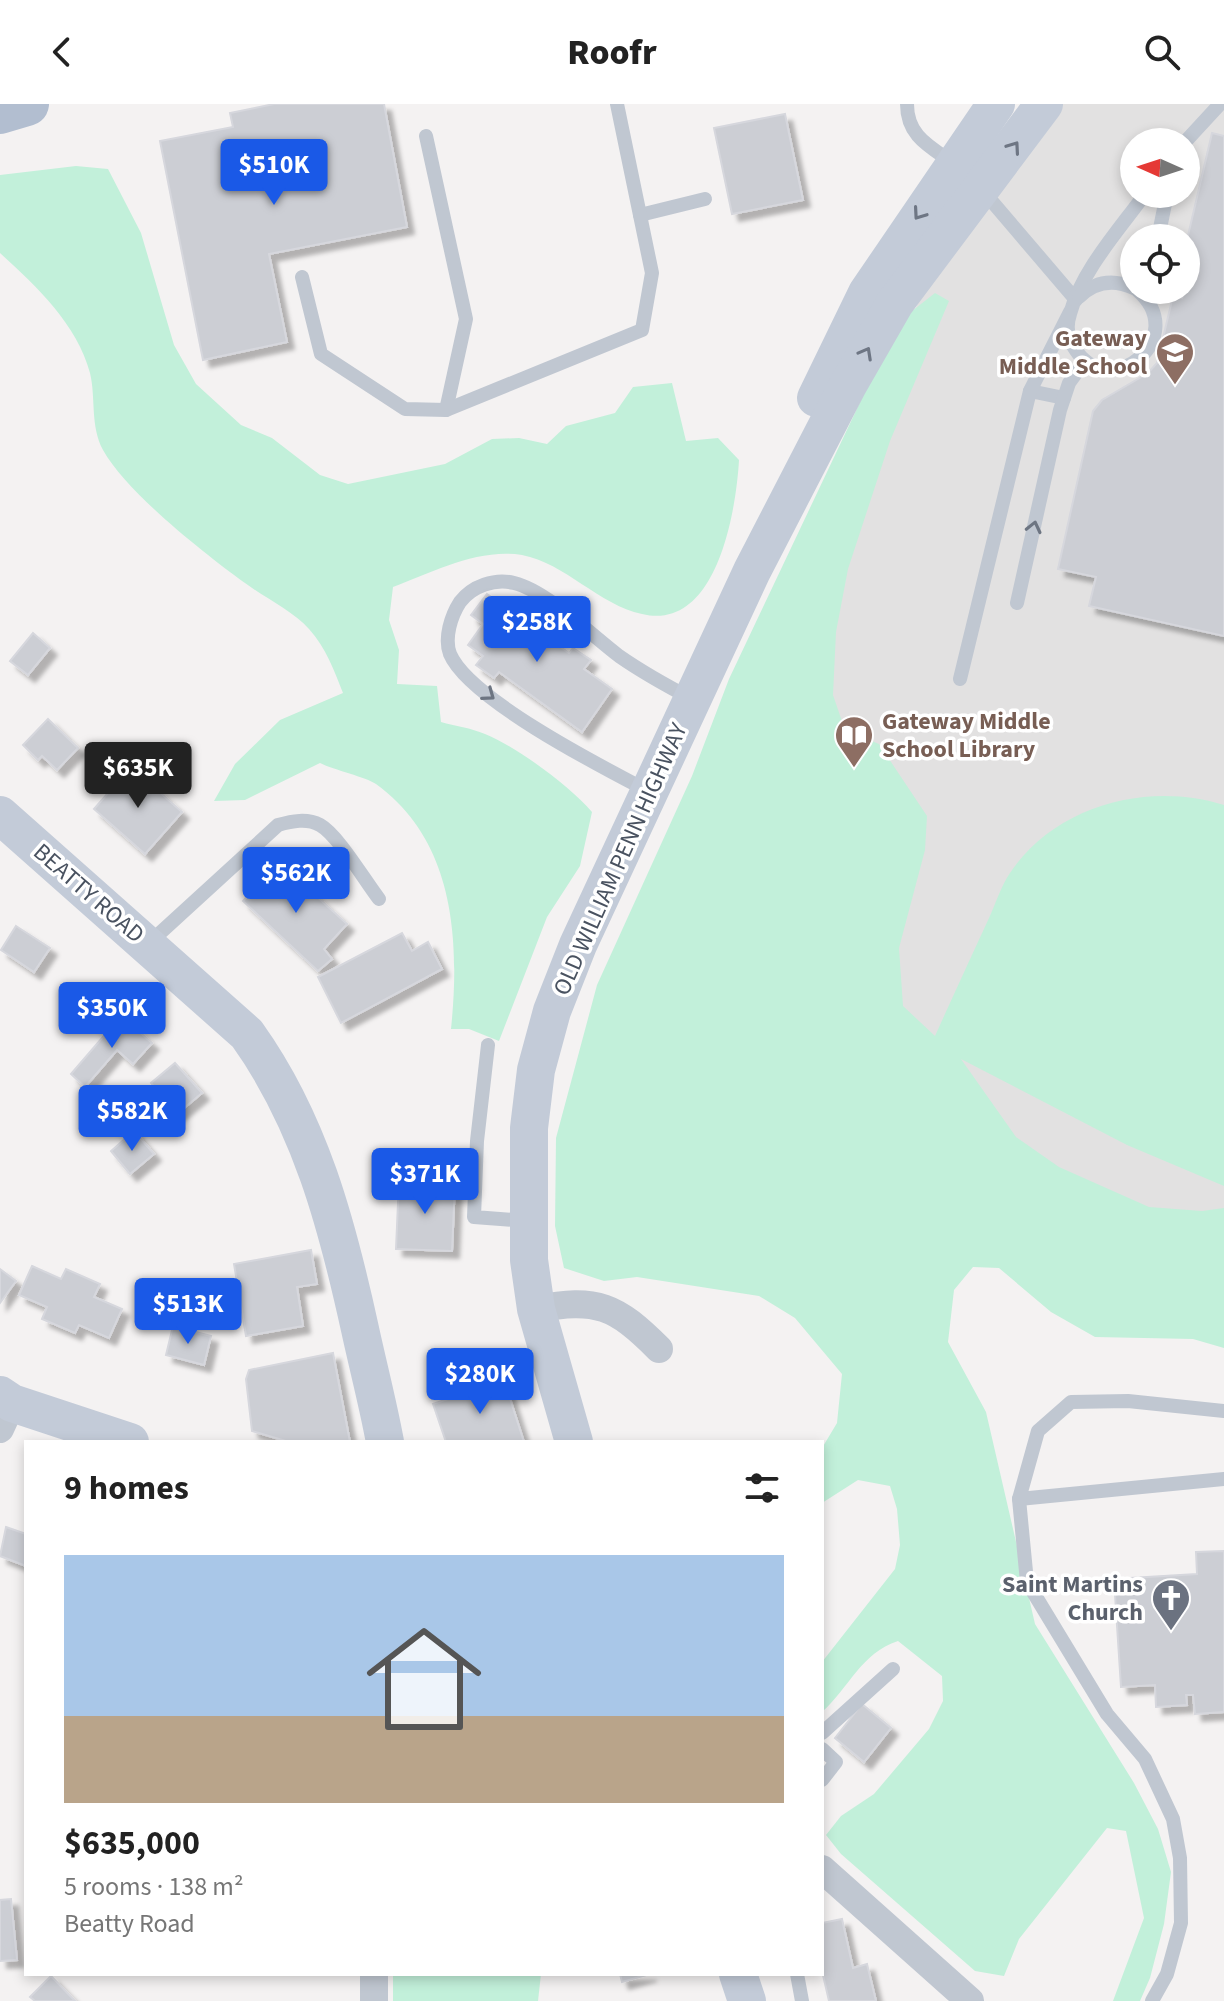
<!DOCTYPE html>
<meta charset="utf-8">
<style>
body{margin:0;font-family:"Source Sans 3",sans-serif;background:#f6f6f6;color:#222;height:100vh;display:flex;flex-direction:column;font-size:30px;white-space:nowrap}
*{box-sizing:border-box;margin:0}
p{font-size:26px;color:#767676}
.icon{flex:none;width:44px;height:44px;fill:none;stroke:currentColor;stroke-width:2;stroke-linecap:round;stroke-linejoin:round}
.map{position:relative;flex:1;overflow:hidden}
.side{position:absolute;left:24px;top:1336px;width:800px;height:536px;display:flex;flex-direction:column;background:#fff;border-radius:0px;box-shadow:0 4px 12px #0003}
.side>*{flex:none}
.needle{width:52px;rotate:273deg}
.controls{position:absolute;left:1120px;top:24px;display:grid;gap:16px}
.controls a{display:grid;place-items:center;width:80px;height:80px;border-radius:50%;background:#fff;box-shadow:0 4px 12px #0003;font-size:40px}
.price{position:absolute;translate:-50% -68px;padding:0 18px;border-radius:8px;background:#1a59e7;color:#fff;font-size:26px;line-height:52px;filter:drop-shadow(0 2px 4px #0008)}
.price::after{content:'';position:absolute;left:50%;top:48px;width:24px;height:18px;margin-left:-12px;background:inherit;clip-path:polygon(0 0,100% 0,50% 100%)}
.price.active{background:#222;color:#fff}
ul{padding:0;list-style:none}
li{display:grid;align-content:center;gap:16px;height:424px;padding:0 40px}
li+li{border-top:2px solid #e0e0e0}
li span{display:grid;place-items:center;height:248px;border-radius:0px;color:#555}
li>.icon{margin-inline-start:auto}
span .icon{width:144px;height:144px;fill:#fffc;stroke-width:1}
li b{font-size:34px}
h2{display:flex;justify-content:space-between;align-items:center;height:96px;padding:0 40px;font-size:34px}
header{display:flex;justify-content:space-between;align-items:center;height:104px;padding:0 40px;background:#fff;font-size:36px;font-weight:800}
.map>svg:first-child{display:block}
.education{fill:#e2e1e1;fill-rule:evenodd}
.green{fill:#c2f0da}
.building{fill:#ccced4;stroke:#d6d7dd;stroke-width:2;filter:url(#shadow)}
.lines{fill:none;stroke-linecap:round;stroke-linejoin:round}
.lane{stroke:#c0c7d1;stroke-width:14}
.street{stroke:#c0c7d1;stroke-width:28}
.secondary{stroke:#c3cbd8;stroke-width:38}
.primary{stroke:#b2bed0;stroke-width:44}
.oneway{stroke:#6e7684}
.oneway2{stroke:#6d7582}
.labels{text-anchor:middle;stroke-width:7;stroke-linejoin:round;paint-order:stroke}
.education-label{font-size:24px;font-weight:bold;fill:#785e54;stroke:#fff;text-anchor:end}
.street-label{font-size:24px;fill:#495260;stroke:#fff}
.worship-label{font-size:24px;font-weight:bold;fill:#5b616d;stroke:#fff;text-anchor:end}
</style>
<header><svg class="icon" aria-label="back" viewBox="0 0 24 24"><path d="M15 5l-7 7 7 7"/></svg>Roofr<svg class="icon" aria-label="search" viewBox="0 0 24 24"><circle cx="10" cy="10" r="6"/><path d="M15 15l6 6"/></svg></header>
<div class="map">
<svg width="1224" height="1897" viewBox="0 0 1224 1897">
<defs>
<filter id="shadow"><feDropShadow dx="7" dy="7" stdDeviation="2" flood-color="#0004"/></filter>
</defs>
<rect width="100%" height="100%" fill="#f4f2f2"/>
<!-- education -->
<path class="education" d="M1052,0H1224V1144L1012,1081L866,851L796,590L892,248L943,153ZM1134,38H1186V90H1134ZM1134,134H1186V186H1134Z"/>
<!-- green -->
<g class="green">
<path d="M76,62L108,65L141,129L174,241L196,280L241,321L272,334L320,371L348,380L445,360L492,335L519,334L547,340L566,322L615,309L633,283L672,279L686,337L718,334L739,356C736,409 716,528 642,510C599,501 565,459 522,451C478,444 433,468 393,483L389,516L399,546L397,580L437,582L441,618C455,622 471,624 485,630C517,643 570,682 592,708L580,762L547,813L499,937L469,925H451C460,837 455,737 376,680C366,673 334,666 320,659L245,696L214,697L235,660L280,616L343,589C334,566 326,544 309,525C293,507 265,494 245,479C205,450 127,389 103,346C90,322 96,294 90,269C77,220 36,182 0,149V71Z"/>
<path d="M935,189L949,197L890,337L848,465L836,528L833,591L845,626L879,640L927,712L925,746L899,844L903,902L935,932C953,892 971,853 989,814C996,799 1001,782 1010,769C1055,701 1149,677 1224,701V1082L1127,1041L961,955L1016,1033L1059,1063L1149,1103L1202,1107L1224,1104V1244L1193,1235L1095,1233L1051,1208L999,1164L973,1163L954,1186L948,1238L986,1308L1035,1520L1134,1679L1158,1725L1171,1768L1164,1820L1150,1874L1140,1897H1113L1144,1814L1126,1727L1107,1724L1019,1835L1004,1872L975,1867L841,1750L826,1731L841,1712L874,1690L929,1625L943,1597L942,1572L898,1537C861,1549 849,1584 822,1608V1558L895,1465L900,1441L897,1405L890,1382L858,1376L822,1399V1344L837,1319L842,1270L795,1214L759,1192L637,1173L604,1177L564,1164L555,1122L556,1034L597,881L692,672L729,575L898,218Z"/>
<path d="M393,1870H541L538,1897H393Z"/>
</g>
<!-- building -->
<g class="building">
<path d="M274,0H384L407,123L269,150L287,238L203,256L160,37L233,23L230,9Z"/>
<path d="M785,10L803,96L732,110L714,24Z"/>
<path d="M1212,29L1224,32V532L1089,502L1096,473L1058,465L1093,307L1102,296L1148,269L1157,259L1173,192L1182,194L1186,186L1191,155L1186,154V140Z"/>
<path d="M487,490L569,549L573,544L591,556L584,565L612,585L582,628L499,568L494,574L476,561L483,552L468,541L483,520L471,511Z"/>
<path d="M33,529L50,544L28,571L10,557Z"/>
<path d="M48,615L78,644L57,666L42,652L38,656L23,641Z"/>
<path d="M131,663L182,708L145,750L94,705Z"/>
<path d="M279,758L347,820L324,845L332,855L318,867L243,797Z"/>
<path d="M16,822L50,844L34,868L1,846Z"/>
<path d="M402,829L412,847L428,838L442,865L341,919L318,873Z"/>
<path d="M121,912L152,939L133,960L117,946L85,983L71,970Z"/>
<path d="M175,959L202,989L177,1010L151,979Z"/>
<path d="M134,1027L154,1050L130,1070L111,1047Z"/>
<path d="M399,1076L455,1079L452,1147L396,1145Z"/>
<path d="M311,1146L317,1180L297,1183L303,1222L246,1232L234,1160Z"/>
<path d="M32,1162L61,1175L66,1165L100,1180L94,1193L122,1205L109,1234L79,1221L75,1229L42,1215L47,1203L19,1191Z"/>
<path d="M0,1165L16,1177L0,1199Z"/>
<path d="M173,1222L211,1232L204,1261L166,1251Z"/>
<path d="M333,1249L350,1338H289L252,1327L246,1275L249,1266Z"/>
<path d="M504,1276L524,1338H446L433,1300Z"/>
<path d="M6,1423L26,1430V1462L0,1452Z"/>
<path d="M1224,1447V1608L1195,1610L1193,1591H1186L1187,1601L1156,1603L1155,1581L1121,1583L1114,1475L1197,1470L1196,1448Z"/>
<path d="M862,1600L891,1624L864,1658L835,1634Z"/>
<path d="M11,1795L17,1856L0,1857V1796Z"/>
<path d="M842,1815L853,1864L867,1860L876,1897H829L822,1867V1819Z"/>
<path d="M620,1870H650L622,1878Z"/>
<path d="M51,1872L75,1897H35L30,1893Z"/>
</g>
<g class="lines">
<!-- lane -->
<g class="lane">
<path d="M907,0C907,32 929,42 953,59"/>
<path d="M426,32L466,215L446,306"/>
<path d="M1185,38L1220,0"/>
<path d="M983,87L1076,196"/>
<path d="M640,111L705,95"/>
<path d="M1158,134L1167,90"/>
<path d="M302,173L321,250L405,305L446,306L642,226L652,169L617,0"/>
<path d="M1137,186C1192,233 1110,300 1075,245C1068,235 1066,222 1070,210C1082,166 1119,126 1145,90"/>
<path d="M1079,193C1095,177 1114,175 1134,184"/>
<path d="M1030,287L1064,294"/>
<path d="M1017,499L1060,306L1069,279L1085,257"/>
<path d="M960,575L1030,287L1070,208"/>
<path d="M648,687C602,663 469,595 450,550C444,534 451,512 460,498C472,482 495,474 514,479C547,487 591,531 619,552C642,568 667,582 692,595"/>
<path d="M148,840L278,721C292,717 307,714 320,721C338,731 365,777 379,795"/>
<path d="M488,941L477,1037L474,1113L527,1117"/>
<path d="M1019,1395L1224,1375"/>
<path d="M822,1629L893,1565"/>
<path d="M822,1645L836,1658L822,1676"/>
<path d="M797,1870L802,1897"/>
<path d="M1152,1897L1167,1870L1181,1819L1180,1754L1173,1715L1145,1655L1107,1610L1027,1478L1019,1395L1038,1327L1071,1298L1128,1297L1224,1307"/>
</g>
<!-- street -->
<g class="street">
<path d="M536,1205C597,1193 616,1202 659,1245"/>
<path d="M0,1325L12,1299"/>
<path d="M822,1765L970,1897"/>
<path d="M374,1897V1870"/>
</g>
<!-- secondary -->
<g class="secondary">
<path d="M816,294L867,189L996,0"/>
<path d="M0,711L247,930C310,1018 337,1120 360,1225C368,1262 378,1300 385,1338"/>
<path d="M0,1291L12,1299L130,1338"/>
<path d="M574,1338L536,1205L529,1156V1024L536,966L552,907L578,841L752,467L848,281L895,199L1044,0"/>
<path d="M738,1870L747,1897"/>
</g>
<!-- primary -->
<path class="primary" d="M0,8L27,0"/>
</g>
<!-- one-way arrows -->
<defs><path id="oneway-chevron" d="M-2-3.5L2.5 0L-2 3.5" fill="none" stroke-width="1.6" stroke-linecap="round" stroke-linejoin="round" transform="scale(2)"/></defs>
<g class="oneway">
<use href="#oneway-chevron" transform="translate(1014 43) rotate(-55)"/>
<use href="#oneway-chevron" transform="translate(919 110) rotate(125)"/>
<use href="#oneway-chevron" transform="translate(866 249) rotate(-61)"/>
</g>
<g class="oneway2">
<use href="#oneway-chevron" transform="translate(1034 423) rotate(-77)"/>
<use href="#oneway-chevron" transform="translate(489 591) rotate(36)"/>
</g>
<!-- icons -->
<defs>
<symbol id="school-pin" viewBox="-11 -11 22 30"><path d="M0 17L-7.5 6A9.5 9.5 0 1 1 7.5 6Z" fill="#8d6e63" stroke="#fff"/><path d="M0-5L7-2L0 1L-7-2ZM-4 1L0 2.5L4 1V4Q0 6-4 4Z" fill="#fff"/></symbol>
<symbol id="library-pin" viewBox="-11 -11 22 30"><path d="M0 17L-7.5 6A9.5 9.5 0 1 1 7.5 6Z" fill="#8d6e63" stroke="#fff"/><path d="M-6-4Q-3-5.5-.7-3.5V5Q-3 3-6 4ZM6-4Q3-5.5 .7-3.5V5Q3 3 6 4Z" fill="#fff"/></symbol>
<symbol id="church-pin" viewBox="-11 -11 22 30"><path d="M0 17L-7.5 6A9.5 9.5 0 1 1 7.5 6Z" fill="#6b7280" stroke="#fff"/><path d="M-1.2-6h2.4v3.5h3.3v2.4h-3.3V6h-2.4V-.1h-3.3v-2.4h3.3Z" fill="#fff"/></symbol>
</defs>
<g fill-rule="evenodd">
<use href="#school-pin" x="1153" y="226" width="44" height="60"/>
<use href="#library-pin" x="832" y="609" width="44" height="60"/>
<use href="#church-pin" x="1149" y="1472" width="44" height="60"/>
</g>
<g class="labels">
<!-- education labels -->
<g class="education-label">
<text x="1147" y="242">Gateway<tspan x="1147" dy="28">Middle School</tspan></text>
<text x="882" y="625" text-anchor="start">Gateway Middle<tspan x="882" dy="28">School Library</tspan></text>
</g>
<!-- street labels -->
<g class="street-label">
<text transform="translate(620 755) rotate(-66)" y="8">OLD WILLIAM PENN HIGHWAY</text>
<text transform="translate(89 789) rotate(41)" y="8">BEATTY ROAD</text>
</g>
<!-- worship labels -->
<g class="worship-label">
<text x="1143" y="1488">Saint Martins<tspan x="1143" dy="28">Church</tspan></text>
</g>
</g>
</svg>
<div class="controls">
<a><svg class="needle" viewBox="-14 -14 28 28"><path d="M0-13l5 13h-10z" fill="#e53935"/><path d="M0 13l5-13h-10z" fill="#767676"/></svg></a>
<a><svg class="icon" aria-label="locate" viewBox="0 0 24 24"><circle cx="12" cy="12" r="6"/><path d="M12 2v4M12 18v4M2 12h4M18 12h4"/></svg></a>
</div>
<b class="price" style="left:274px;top:103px">$510K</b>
<b class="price" style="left:537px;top:560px">$258K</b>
<b class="price active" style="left:138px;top:706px">$635K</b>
<b class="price" style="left:296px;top:811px">$562K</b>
<b class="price" style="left:112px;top:946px">$350K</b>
<b class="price" style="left:132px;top:1049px">$582K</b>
<b class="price" style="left:425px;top:1112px">$371K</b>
<b class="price" style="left:188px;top:1242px">$513K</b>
<b class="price" style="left:480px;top:1312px">$280K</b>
<section class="side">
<h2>9 homes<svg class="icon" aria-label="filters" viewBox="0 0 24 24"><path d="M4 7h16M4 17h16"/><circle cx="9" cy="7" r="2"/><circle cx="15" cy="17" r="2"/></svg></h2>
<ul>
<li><span style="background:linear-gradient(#a9c7e8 65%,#b9a48a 0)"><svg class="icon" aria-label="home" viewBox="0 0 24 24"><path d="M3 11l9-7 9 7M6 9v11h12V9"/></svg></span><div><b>$635,000</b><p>5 rooms · 138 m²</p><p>Beatty Road</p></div></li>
</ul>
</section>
</div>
